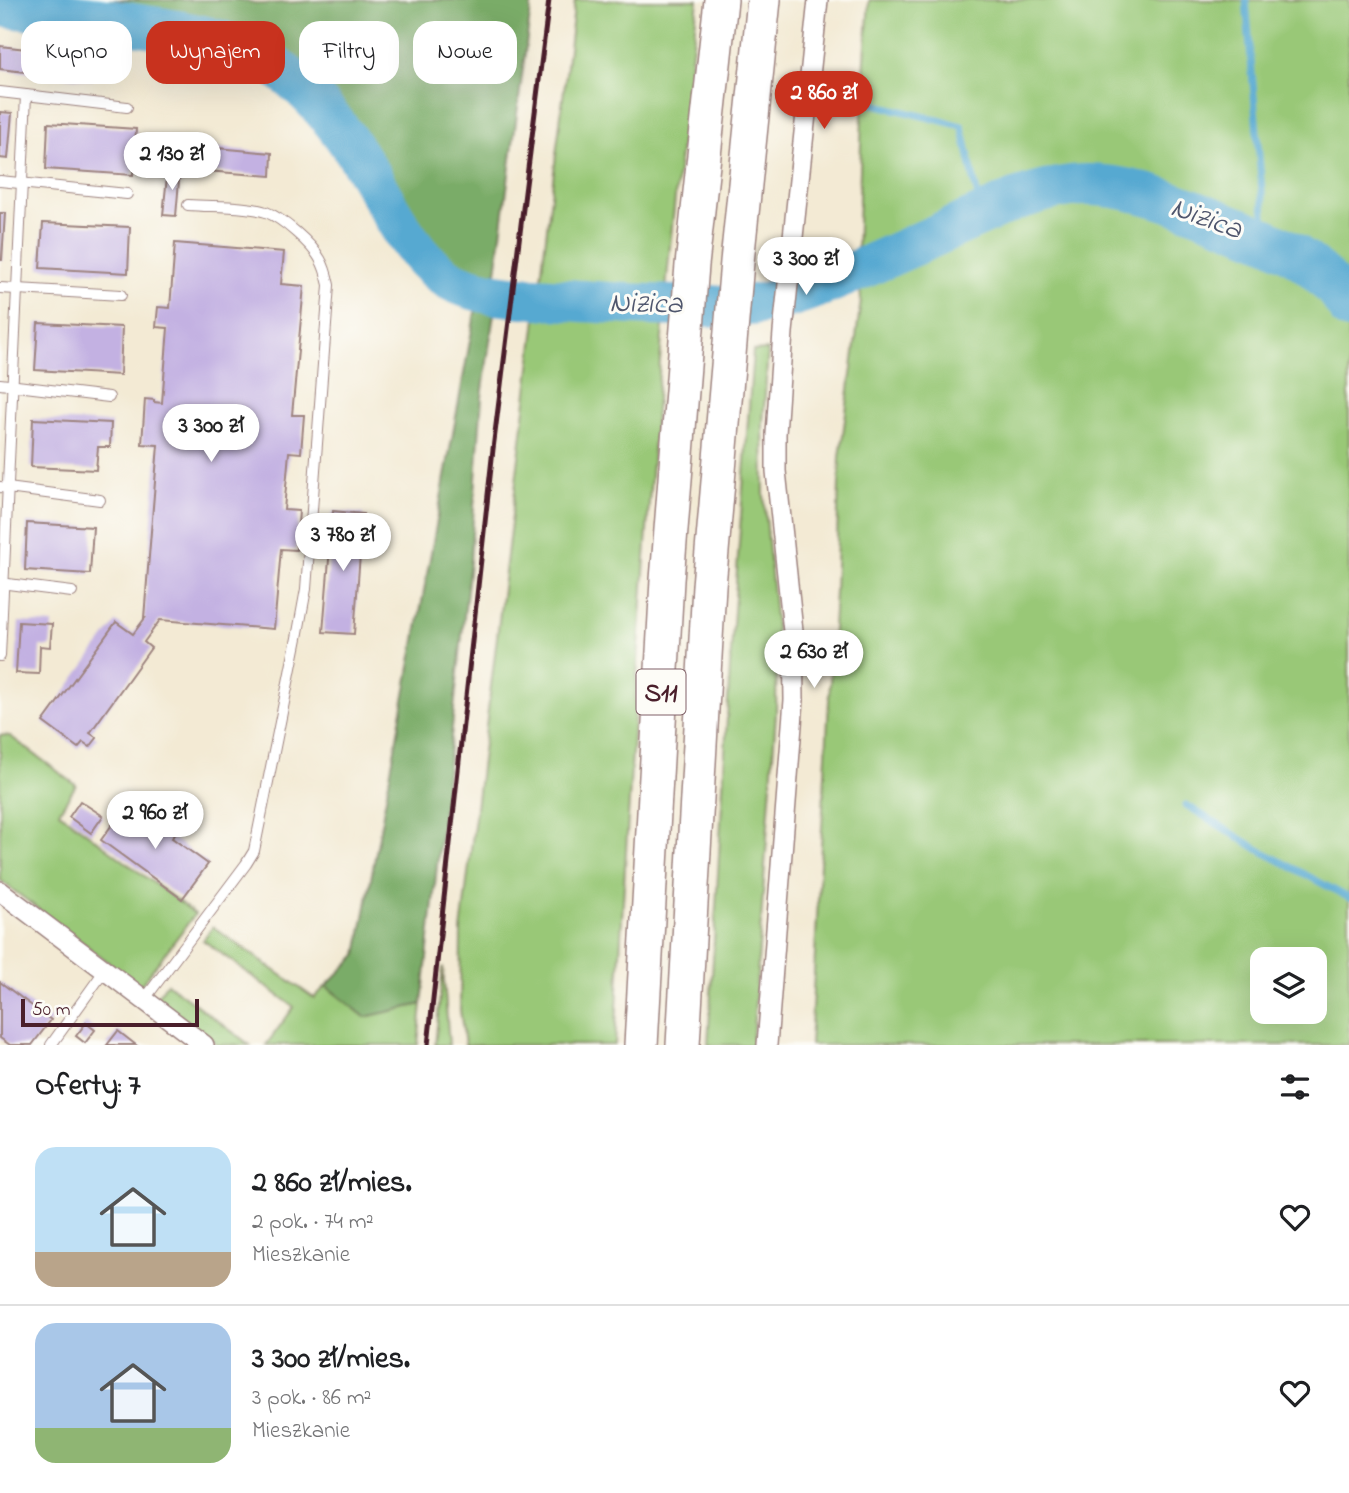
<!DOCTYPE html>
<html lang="pl">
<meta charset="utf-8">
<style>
body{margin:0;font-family:"Indie Flower",sans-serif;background:#f2f2f2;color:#202124;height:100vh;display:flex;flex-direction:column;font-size:26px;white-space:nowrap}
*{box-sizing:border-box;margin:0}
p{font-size:23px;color:#757577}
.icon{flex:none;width:38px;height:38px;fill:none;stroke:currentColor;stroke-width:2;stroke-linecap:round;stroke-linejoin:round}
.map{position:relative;height:1045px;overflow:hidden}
.panel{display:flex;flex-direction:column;background:#fff;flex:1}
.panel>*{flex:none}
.top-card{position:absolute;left:21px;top:21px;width:700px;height:63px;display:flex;gap:14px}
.buttons{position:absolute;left:1250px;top:947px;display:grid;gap:14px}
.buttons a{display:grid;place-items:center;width:77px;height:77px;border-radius:14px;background:#fff;box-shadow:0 7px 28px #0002;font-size:35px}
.scale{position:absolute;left:21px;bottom:18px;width:178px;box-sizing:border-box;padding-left:7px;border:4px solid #4a1f2b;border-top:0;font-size:19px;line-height:24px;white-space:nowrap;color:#4a1f2b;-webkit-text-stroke:5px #fdfcf7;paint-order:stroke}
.price{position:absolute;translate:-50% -60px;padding:0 16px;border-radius:24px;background:#fff;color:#222;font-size:23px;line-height:46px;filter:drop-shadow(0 2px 4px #0008)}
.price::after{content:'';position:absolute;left:50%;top:42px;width:21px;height:16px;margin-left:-10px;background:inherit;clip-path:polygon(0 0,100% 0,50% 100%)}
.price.current{background:#c8321e;color:#fff}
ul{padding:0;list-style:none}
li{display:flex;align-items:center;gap:21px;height:175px;padding:0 35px}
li+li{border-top:2px solid #e0e0e0}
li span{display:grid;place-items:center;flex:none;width:196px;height:140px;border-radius:21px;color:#555}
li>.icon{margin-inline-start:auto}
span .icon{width:84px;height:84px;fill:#fffc;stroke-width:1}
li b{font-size:30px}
h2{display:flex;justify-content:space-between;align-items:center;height:84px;padding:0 35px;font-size:30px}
.pill{padding:0 24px;border-radius:21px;background:#fff;box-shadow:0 7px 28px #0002;font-size:24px;line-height:63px}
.pill.current{background:#c8321e;color:#fff}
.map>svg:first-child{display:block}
.green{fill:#99c877;stroke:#727451;stroke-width:2;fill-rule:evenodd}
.forest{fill:#7aac68;stroke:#62664a;stroke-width:2}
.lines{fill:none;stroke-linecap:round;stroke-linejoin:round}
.stream{stroke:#56a9d1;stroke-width:7}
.river{stroke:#56a9d1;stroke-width:42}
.building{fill:#c3b1e2}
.lane-casing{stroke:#9e8480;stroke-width:12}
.street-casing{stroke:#9e8480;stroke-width:22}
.highway-casing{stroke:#9e8480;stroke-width:36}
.lane{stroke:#fff;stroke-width:10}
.street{stroke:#fff;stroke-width:19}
.highway{stroke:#fff;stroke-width:33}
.rail{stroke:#4a1f2b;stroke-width:5}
.labels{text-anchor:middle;stroke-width:6;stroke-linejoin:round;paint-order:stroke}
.shield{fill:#fdfcf7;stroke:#806168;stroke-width:2}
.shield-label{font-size:26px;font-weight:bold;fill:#4a1f2b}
.water-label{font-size:30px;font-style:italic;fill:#4f566d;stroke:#fdfcf7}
</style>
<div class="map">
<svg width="1349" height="1045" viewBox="0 0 1349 1045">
<rect width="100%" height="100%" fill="#fdfcf7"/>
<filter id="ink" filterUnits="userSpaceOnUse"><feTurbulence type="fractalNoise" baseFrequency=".0143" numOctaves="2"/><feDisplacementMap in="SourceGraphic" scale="14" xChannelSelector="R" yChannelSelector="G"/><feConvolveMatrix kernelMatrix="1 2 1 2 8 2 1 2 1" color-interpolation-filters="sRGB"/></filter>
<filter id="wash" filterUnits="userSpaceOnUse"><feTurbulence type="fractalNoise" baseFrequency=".00686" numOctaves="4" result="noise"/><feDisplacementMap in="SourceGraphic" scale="28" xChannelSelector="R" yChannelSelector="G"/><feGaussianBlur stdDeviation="1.57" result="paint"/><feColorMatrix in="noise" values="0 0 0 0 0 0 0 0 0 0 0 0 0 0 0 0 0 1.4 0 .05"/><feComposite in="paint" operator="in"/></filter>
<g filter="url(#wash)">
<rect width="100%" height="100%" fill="#f3ead4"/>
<!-- green -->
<g class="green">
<path d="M575,0H698C688,89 676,179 668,268C645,527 629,786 615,1045H465L460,1010L461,931Z"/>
<path d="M869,0H1349V1045H810L835,592L840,457L861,300L857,252L863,89ZM1262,959H1314V1012H1262Z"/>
<path d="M768,350L763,424L764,495L777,639L776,714L752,1045H708L730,666L753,351Z"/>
<path d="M0,735L10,736L76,785L59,812L195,914L140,986L0,880Z"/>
<path d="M213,927L314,998L326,986L365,1017L422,1004L418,1045H266L294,1007L203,940Z"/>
<path d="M443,967L449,1045H435Z"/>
<path d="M167,983L250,1045H218L156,998Z"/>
</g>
<!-- forest -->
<g class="forest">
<path d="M84,0H239L261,4L334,0H532L495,280C479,276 464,273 450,263C426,245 411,217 396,192C371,150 346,105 308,73C263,35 213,24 157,13C133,8 109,3 84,0Z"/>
<path d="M476,308L494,313L482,397L470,562L422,1004L365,1017L326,986L357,955Z"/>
</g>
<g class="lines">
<!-- stream -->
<g class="stream">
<path d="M1246,0L1266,239"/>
<path d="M838,95L962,126L982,215"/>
<path d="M1186,805L1256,848L1349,898"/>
</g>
<!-- river -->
<path class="river" d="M0,6C40,11 80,16 120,22C170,30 227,35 270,63C305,85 331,116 354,150C381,189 404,249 444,276C477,298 529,297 567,300C614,303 660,307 706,306C725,306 745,307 764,303C805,295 845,276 883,259C927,239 971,220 1015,200C1039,193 1064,184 1090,185C1147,186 1212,218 1266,239C1299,254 1330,276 1349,309"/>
</g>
<g id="blocks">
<!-- building -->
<g class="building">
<path d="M0,46L96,57L93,80L0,69Z"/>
<path d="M0,112L12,113L8,159L0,158Z"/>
<path d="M48,123L136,129L133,175L46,169Z"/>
<path d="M206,147L272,153L271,176L180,169L181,155L205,158Z"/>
<path d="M168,167L180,169L176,216L163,215Z"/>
<path d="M0,213H5L2,260H0Z"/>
<path d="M43,223L130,227L128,273L40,268Z"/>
<path d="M175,243L284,252L281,284L304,286L292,415H304L301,453L289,452L284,510L299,511L296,550L281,549L274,629L160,620L144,642L151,648L90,733L97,738L90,747L83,742L78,748L43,722L116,622L133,634L145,618H144L158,445L142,444L145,399L154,400V402L162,403L168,328L156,327L158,307L170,308Z"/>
<path d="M38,323L122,327L120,375L35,370Z"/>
<path d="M33,419L111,423L110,447H98L96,470L31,467Z"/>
<path d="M333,511L363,514L354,634L323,632Z"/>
<path d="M27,523L93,527L90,574L25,570Z"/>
<path d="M19,622L52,624L50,647L40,646L39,674L16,673Z"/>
<path d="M80,801L103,816L91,833L69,817Z"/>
<path d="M127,804L164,831L167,826L176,832L172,838L208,864L182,899L101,840Z"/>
<path d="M0,982L51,1020L32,1045H10L0,1038Z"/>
<path d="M86,1023L95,1030L85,1043L76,1036Z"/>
<path d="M118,1031L136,1045H107Z"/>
</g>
</g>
</g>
<g filter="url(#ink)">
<use href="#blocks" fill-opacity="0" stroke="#9e8480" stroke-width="2"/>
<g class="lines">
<defs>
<g id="lane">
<path d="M0,92L26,95"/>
<path d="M0,181L127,194"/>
<path d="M0,288L121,295"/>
<path d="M0,384L109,397"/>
<path d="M0,487L100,500"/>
<path d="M0,583L72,592"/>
<path d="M0,656L26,95L127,107"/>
<path d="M144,1000L246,864L254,851L297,638L306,589L329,285C327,276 325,267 320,259C312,244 282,218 266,212C246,205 210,207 188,205"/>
<path d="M51,1045L105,970"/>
</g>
<g id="street">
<path d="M0,891L204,1045"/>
<path d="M767,1045L794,700L793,631L776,471V434L783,332L818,0"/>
</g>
<g id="highway">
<path d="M641,1045L667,580L692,265L721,0"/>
<path d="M683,1045L709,586L737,262L764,0"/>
</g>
</defs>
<!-- lane casing -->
<use href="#lane" class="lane-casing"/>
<!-- street casing -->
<use href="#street" class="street-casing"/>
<!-- highway casing -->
<use href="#highway" class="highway-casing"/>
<!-- lane -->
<use href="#lane" class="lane"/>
<!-- street -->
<use href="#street" class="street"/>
<!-- highway -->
<use href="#highway" class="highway"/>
<!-- rail -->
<path class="rail" d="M428,1045L493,449L549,0"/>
</g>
</g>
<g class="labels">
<!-- shield labels -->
<rect class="shield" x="636.5" y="669.5" width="49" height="45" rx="5"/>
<g class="shield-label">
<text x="661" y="701">S11</text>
</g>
<!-- water labels -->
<g class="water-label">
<text transform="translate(1207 217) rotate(20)" y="10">Nizica</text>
<text transform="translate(646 302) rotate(1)" y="10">Nizica</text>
</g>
</g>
</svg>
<div class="buttons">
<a><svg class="icon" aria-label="layers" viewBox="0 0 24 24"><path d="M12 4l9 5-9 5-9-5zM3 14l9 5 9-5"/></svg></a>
</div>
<div class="scale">50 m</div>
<b class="price current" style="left:824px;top:131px">2 860 zł</b>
<b class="price" style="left:172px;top:192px">2 130 zł</b>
<b class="price" style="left:806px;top:297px">3 300 zł</b>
<b class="price" style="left:211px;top:464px">3 300 zł</b>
<b class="price" style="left:343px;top:573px">3 780 zł</b>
<b class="price" style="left:814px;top:690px">2 630 zł</b>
<b class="price" style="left:155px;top:851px">2 960 zł</b>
<div class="top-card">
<a class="pill">Kupno</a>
<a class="pill current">Wynajem</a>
<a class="pill">Filtry</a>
<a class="pill">Nowe</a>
</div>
</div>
<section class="panel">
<h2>Oferty: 7<svg class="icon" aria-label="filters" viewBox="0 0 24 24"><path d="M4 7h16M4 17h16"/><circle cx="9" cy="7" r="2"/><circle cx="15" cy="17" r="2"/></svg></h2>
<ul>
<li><span style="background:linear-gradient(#bfe0f5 75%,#b9a48a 0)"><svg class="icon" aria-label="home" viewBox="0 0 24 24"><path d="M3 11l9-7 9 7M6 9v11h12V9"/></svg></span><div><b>2 860 zł/mies.</b><p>2 pok. · 74 m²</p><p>Mieszkanie</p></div><svg class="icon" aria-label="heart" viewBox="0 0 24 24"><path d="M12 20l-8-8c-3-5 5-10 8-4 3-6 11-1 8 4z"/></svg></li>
<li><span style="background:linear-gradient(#a9c7e8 75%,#8fb573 0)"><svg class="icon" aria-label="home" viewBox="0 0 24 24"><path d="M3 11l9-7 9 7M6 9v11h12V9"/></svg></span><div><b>3 300 zł/mies.</b><p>3 pok. · 86 m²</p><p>Mieszkanie</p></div><svg class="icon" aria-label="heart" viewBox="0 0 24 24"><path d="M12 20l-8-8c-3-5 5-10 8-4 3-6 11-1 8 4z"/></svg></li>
</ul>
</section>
